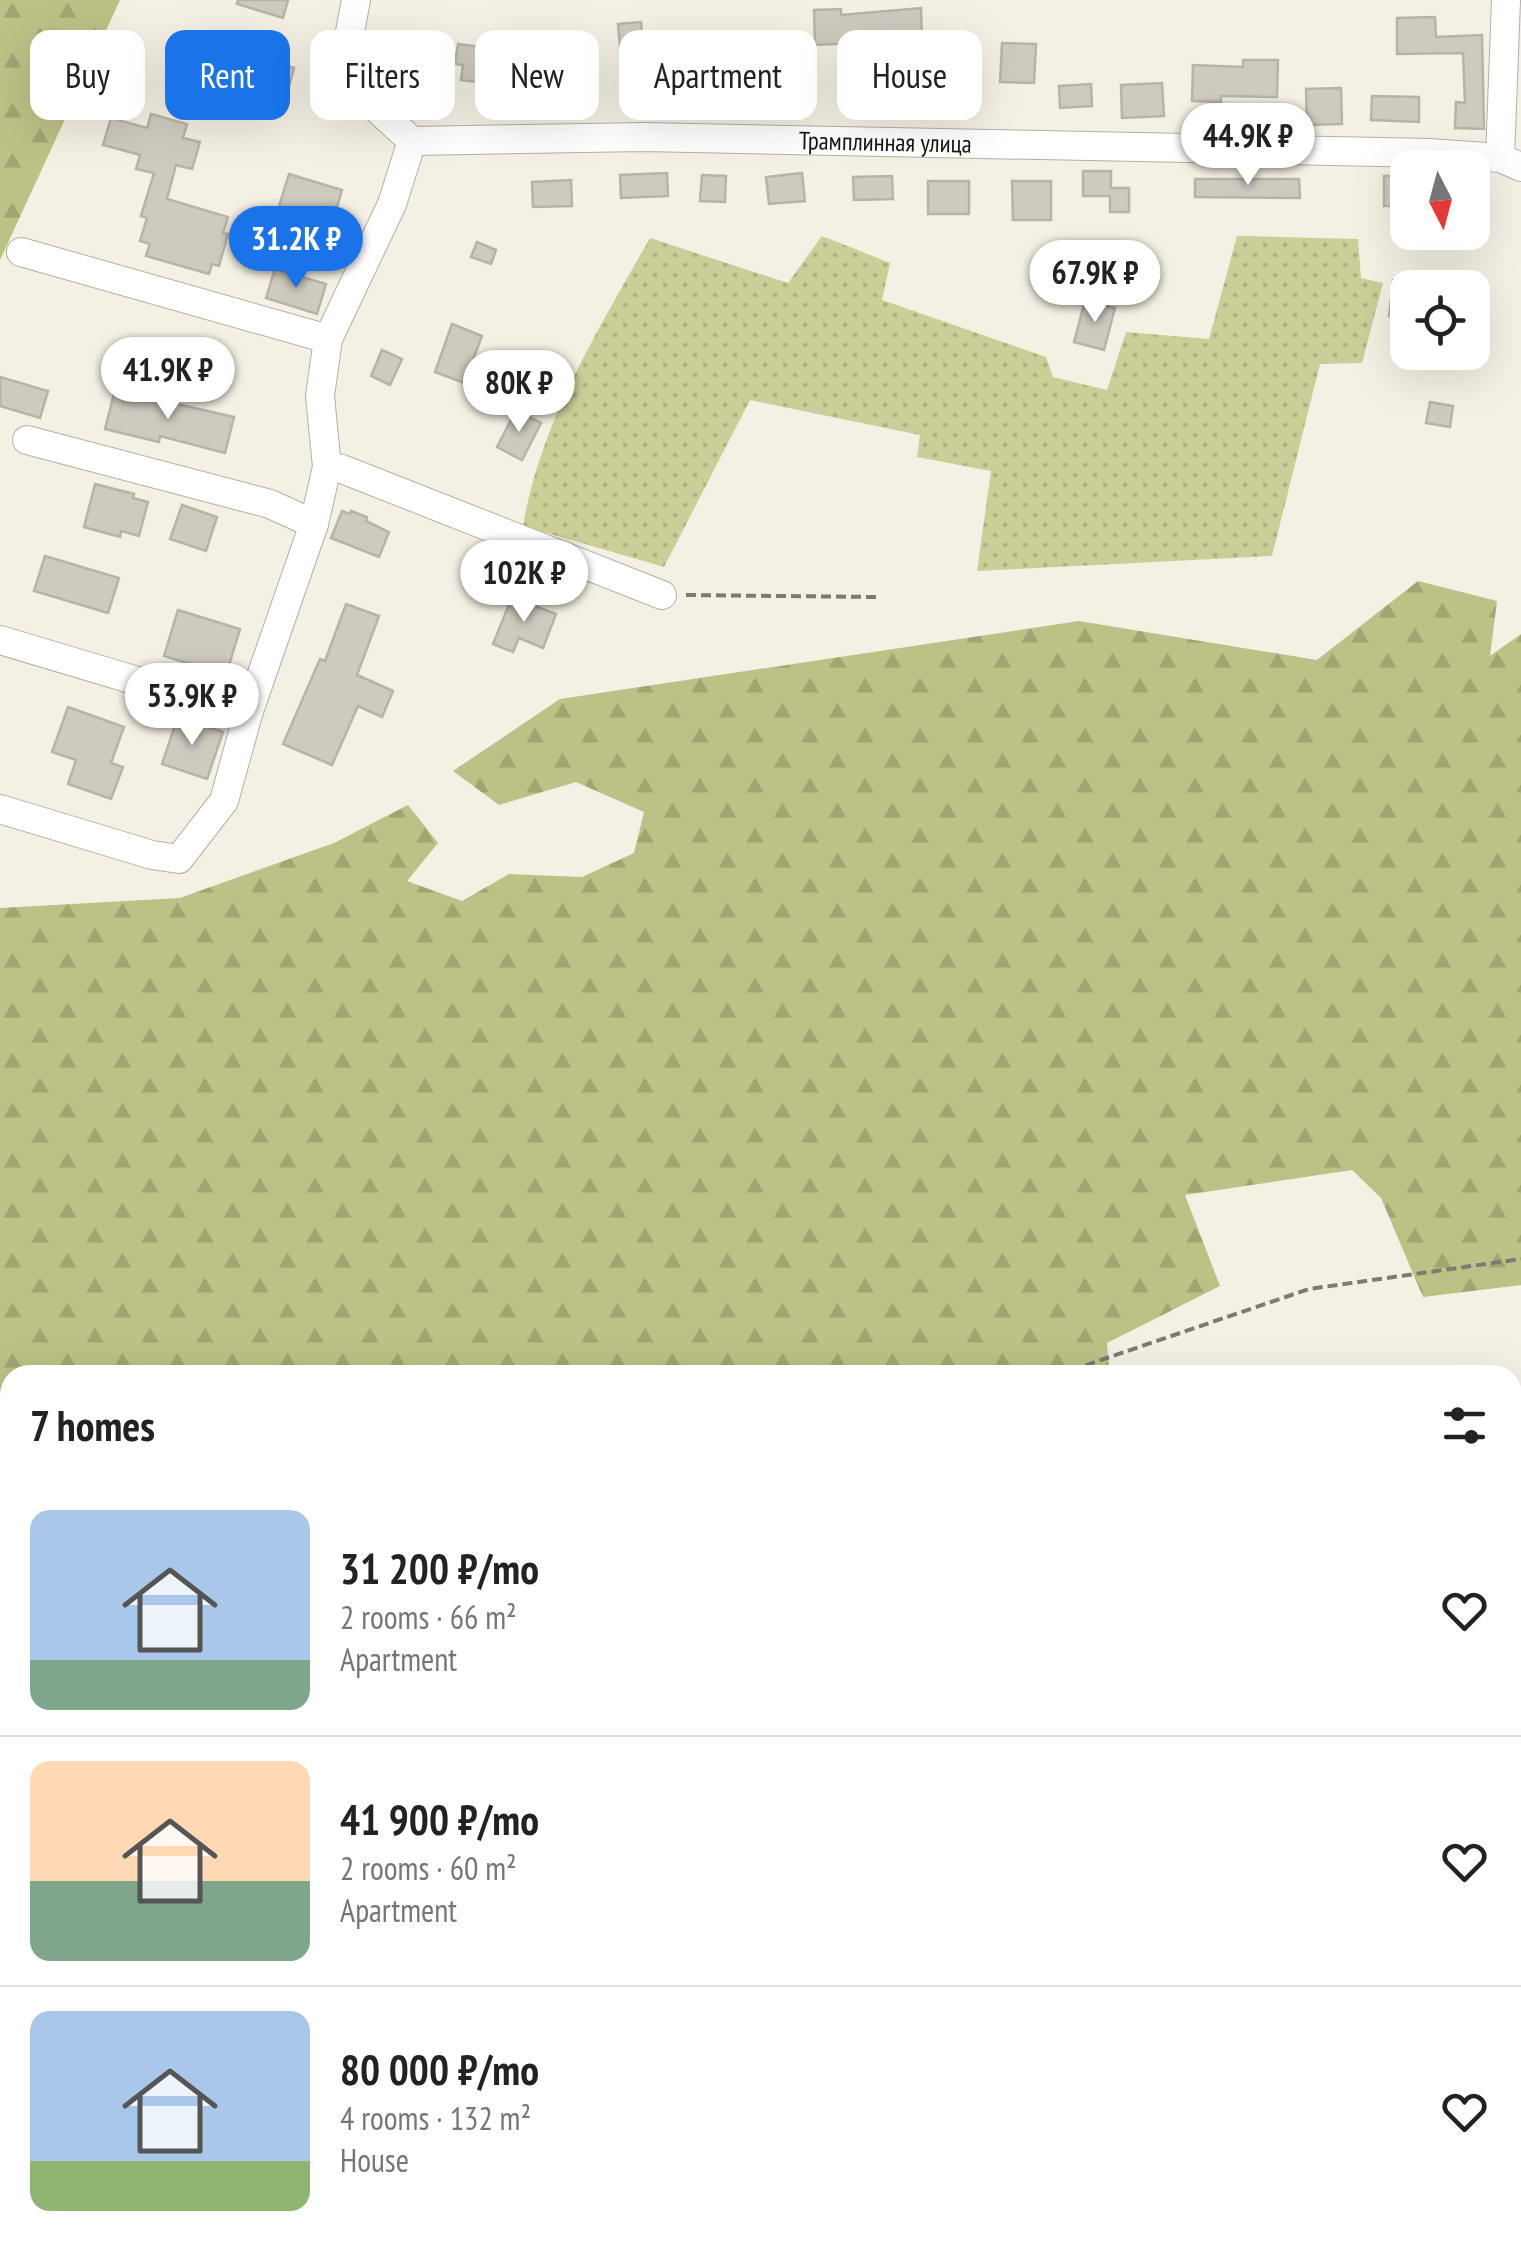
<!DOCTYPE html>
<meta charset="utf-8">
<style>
body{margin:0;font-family:"PT Sans Narrow",sans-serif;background:#f2f2f2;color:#222;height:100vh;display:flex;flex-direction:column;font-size:38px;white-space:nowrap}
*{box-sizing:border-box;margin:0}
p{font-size:32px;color:#767676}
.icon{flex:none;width:55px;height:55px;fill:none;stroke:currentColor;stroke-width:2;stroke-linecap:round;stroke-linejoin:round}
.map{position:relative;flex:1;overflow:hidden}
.sheet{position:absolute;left:0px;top:1365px;width:1522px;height:892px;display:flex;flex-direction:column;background:#fff;border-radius:30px 30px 0 0;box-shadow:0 10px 40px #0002}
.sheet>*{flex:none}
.hud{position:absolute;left:30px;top:30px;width:1000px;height:90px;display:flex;gap:20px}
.needle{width:65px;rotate:174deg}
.buttons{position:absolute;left:1390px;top:150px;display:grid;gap:20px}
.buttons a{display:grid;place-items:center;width:100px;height:100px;border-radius:20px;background:#fff;box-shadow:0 10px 40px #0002;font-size:50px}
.price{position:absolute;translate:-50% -85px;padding:0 22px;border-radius:35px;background:#fff;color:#222;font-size:32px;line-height:65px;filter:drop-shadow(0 2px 5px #0008)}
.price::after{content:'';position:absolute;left:50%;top:60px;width:30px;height:22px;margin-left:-15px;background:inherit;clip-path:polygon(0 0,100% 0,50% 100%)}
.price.selected{background:#1a73e8;color:#fff}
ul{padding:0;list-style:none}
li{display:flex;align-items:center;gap:30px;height:250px;padding:0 30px}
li+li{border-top:2px solid #e0e0e0}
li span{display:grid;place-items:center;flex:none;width:280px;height:200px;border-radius:20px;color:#555}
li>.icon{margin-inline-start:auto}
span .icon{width:120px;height:120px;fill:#fffc;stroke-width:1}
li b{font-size:42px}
h2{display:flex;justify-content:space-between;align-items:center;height:120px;padding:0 30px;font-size:42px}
.chip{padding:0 35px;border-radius:20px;background:#fff;box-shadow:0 10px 40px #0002;font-size:35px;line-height:90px}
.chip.selected{background:#1a73e8;color:#fff}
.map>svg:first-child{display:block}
.forest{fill:url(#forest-firs)}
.garden{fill:url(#garden-dots)}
.water{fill:#6abbc2}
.building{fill:#cfcabe;stroke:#b7b3a7;stroke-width:2.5}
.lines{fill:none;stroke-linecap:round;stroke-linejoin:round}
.minor-casing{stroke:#b4b0a4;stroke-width:30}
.path{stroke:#7c7a71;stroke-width:4;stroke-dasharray:10 5;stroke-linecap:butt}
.minor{stroke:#fff;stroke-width:28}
.labels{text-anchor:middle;stroke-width:8;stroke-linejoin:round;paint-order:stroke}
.street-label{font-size:25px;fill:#171611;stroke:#fff}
</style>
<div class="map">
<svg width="1521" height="2257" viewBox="0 0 1521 2257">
<defs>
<pattern id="forest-firs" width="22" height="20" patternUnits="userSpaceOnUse" patternTransform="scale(2.5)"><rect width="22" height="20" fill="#bcc185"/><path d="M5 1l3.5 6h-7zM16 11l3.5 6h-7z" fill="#a1a572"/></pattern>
<pattern id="garden-dots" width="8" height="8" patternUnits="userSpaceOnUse" patternTransform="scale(2.5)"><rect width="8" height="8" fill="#cacf97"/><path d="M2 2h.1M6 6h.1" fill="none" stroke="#adb181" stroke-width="1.8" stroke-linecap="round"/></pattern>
</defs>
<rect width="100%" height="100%" fill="#f4f0e3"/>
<!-- forest -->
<g class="forest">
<path d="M0,0H120L0,260Z"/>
<path d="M1418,581L1497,601L1490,656L1521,634V1285L1423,1297L1381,1198L1352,1170L1185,1195L1220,1286L1107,1343L1109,1368L1119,1375H10V1442L0,1440V908L180,898L334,843L408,805L438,843L407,881L462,901L509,874L582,877L634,853L644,812L576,782L499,805L453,771L560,699L1079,621L1317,660Z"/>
<path d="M0,1533H10V1641L0,1644Z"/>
</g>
<!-- garden -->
<path class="garden" d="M822,236L890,263L882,300L1046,357L1053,377L1107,390L1126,332L1209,339L1237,236L1358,239L1361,278L1383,283L1362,363L1320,364L1272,556L977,571L991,471L917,457L920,435L750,400L664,567L523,526C541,421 598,330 650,238L788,283Z"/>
<!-- water -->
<g class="water">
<path d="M1521,1442V1997L1513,1998L1512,1444Z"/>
<path d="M0,1678H10V2214L0,2218Z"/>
</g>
<!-- building -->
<g class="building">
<path d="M238,0H288L283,18L237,4Z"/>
<path d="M921,8L922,43L943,42L945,74L906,76L904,41L815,45L814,10L841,9V15Z"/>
<path d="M1435,17L1436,37L1482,35L1484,129L1455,128L1456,102L1465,103L1463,53L1397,54V18Z"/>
<path d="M641,22L644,56L666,55L668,81L630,84L628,57L621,58L618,24Z"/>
<path d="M737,36L770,37L769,61L736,60Z"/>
<path d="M1002,43L1036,44L1034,83L1000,82Z"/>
<path d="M458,44L489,48L484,83L461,80L463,65L455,64Z"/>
<path d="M228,50L294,68L288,91L279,89L274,110L180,85L187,57L224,66Z"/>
<path d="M1243,60H1278L1277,97L1221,96V102L1192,101L1193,65L1243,67Z"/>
<path d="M502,73L558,82L553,111L497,100Z"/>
<path d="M739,79L742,109L709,111L707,81Z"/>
<path d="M1162,83L1164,116L1122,118L1121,85Z"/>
<path d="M951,84H979L980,105H951Z"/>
<path d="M1091,84L1092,106L1060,108L1059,86Z"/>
<path d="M1341,88L1342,124L1307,125L1306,89Z"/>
<path d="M799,90L801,110L779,112L777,92Z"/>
<path d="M1372,96L1419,97V122L1371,120Z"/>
<path d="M151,114L187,124L183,138L200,142L192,169L176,165L167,199L228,217L223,233L228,234L219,266L212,264L209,274L146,256L150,244L140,241L147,218L141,216L154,173L136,169L140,155L103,145L111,118L147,128Z"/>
<path d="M1083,171H1111V188H1129V212H1110V196H1083Z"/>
<path d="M667,173L668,196L621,198L620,175Z"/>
<path d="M802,173L805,201L769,204L766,177Z"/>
<path d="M289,174L342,190L329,233L276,216Z"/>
<path d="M702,175L726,176L725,202L700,201Z"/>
<path d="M892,176L893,199L854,200L853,177Z"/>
<rect x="1384" y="176" width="24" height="30"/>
<path d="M1195,179H1299L1300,198L1195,197Z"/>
<path d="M571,180L572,206L533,207L532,182Z"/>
<rect x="928" y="181" width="41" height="33"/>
<path d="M1012,181H1051V220H1013Z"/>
<path d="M477,242L496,250L491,264L471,257Z"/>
<path d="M275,269L326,284L317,314L266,298Z"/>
<path d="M1393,280L1408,281V318L1389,316Z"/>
<path d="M1085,301L1115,308L1104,350L1074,342Z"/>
<path d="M452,324L482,336L464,383L435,372Z"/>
<path d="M382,350L402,359L390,385L371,376Z"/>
<path d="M0,377L48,391L40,418L0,406Z"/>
<path d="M115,390L234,417L225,453L160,436L159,442L105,429Z"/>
<path d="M1430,402L1453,406L1450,427L1426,423Z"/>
<path d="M516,410L541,423L522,460L497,447Z"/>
<path d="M95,484L134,494L133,498L148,502L139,536L121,531L120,537L84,527Z"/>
<path d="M182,505L217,517L206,551L170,539Z"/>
<path d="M342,511L350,514L351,511L367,517L366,521L389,532L379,557L331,538Z"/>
<path d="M45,556L119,578L108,613L34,591Z"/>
<path d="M512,597L556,614L543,648L519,638L513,652L493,644Z"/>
<path d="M346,604L379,616L357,675L393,691L382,717L358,706L332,765L283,744L320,659L325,661Z"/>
<path d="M178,610L240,629L226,675L164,656Z"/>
<path d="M68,707L124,727L111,763L123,767L111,799L68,784L76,760L52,752Z"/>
<path d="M178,716L223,732L207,779L162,764Z"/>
</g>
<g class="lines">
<defs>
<g id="minor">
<path id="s1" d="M356,0L349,37L364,97L412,141L644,137L1429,153L1500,158L1521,167"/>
<path d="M1500,158L1506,0"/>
<path d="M21,252L328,339"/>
<path d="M27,440L270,504L314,524"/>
<path d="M327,467L342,469L662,595"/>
<path d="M0,640L248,714"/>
<path d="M0,809L152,855L179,859L224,801L248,714L314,524L327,467L320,396L328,339L392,204L412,141"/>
</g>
</defs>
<!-- minor casing -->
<use href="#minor" class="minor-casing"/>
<!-- path -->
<g class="path">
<path d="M686,595L876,597"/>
<path d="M1057,1375L1309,1289L1521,1259"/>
<path d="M0,1518L10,1516"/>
<path d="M1512,2230L1521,2232"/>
<path d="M1211,2257L1313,2248"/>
</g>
<!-- minor -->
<use href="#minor" class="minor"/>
</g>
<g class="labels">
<!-- street labels -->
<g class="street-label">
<text dy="9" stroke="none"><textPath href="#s1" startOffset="638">Трамплинная улица</textPath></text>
</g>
</g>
</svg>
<div class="buttons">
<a><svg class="needle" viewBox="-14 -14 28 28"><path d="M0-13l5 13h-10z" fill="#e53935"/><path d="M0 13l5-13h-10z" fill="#767676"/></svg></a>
<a><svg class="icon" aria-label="locate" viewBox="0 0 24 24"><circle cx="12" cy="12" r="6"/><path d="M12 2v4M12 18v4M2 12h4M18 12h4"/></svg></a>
</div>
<b class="price" style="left:1248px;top:188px">44.9K ₽</b>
<b class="price selected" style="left:296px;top:291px">31.2K ₽</b>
<b class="price" style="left:1095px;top:325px">67.9K ₽</b>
<b class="price" style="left:168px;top:422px">41.9K ₽</b>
<b class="price" style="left:519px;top:435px">80K ₽</b>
<b class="price" style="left:524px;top:625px">102K ₽</b>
<b class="price" style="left:192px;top:748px">53.9K ₽</b>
<div class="hud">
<a class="chip">Buy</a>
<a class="chip selected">Rent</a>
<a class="chip">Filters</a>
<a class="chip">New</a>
<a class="chip">Apartment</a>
<a class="chip">House</a>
</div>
<section class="sheet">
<h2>7 homes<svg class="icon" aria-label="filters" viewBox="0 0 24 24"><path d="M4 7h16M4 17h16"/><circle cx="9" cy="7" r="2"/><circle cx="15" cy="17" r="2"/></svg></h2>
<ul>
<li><span style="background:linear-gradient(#a9c7e8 75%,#7fa58c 0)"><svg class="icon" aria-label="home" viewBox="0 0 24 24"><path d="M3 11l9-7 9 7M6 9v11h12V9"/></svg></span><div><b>31 200 ₽/mo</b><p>2 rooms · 66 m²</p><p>Apartment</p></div><svg class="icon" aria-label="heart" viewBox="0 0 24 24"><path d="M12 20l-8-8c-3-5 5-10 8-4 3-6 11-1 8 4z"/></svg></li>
<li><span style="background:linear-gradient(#ffd9b3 60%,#7fa58c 0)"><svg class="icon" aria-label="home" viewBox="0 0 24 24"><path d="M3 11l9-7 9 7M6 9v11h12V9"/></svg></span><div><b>41 900 ₽/mo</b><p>2 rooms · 60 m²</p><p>Apartment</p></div><svg class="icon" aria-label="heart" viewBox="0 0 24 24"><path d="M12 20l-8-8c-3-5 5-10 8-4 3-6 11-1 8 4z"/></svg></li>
<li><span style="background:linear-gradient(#a9c7e8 75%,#8fb573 0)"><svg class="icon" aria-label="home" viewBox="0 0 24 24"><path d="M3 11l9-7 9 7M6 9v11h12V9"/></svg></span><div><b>80 000 ₽/mo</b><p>4 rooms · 132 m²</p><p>House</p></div><svg class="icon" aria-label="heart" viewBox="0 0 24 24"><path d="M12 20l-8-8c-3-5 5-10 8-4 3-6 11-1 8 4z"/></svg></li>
</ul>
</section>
</div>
